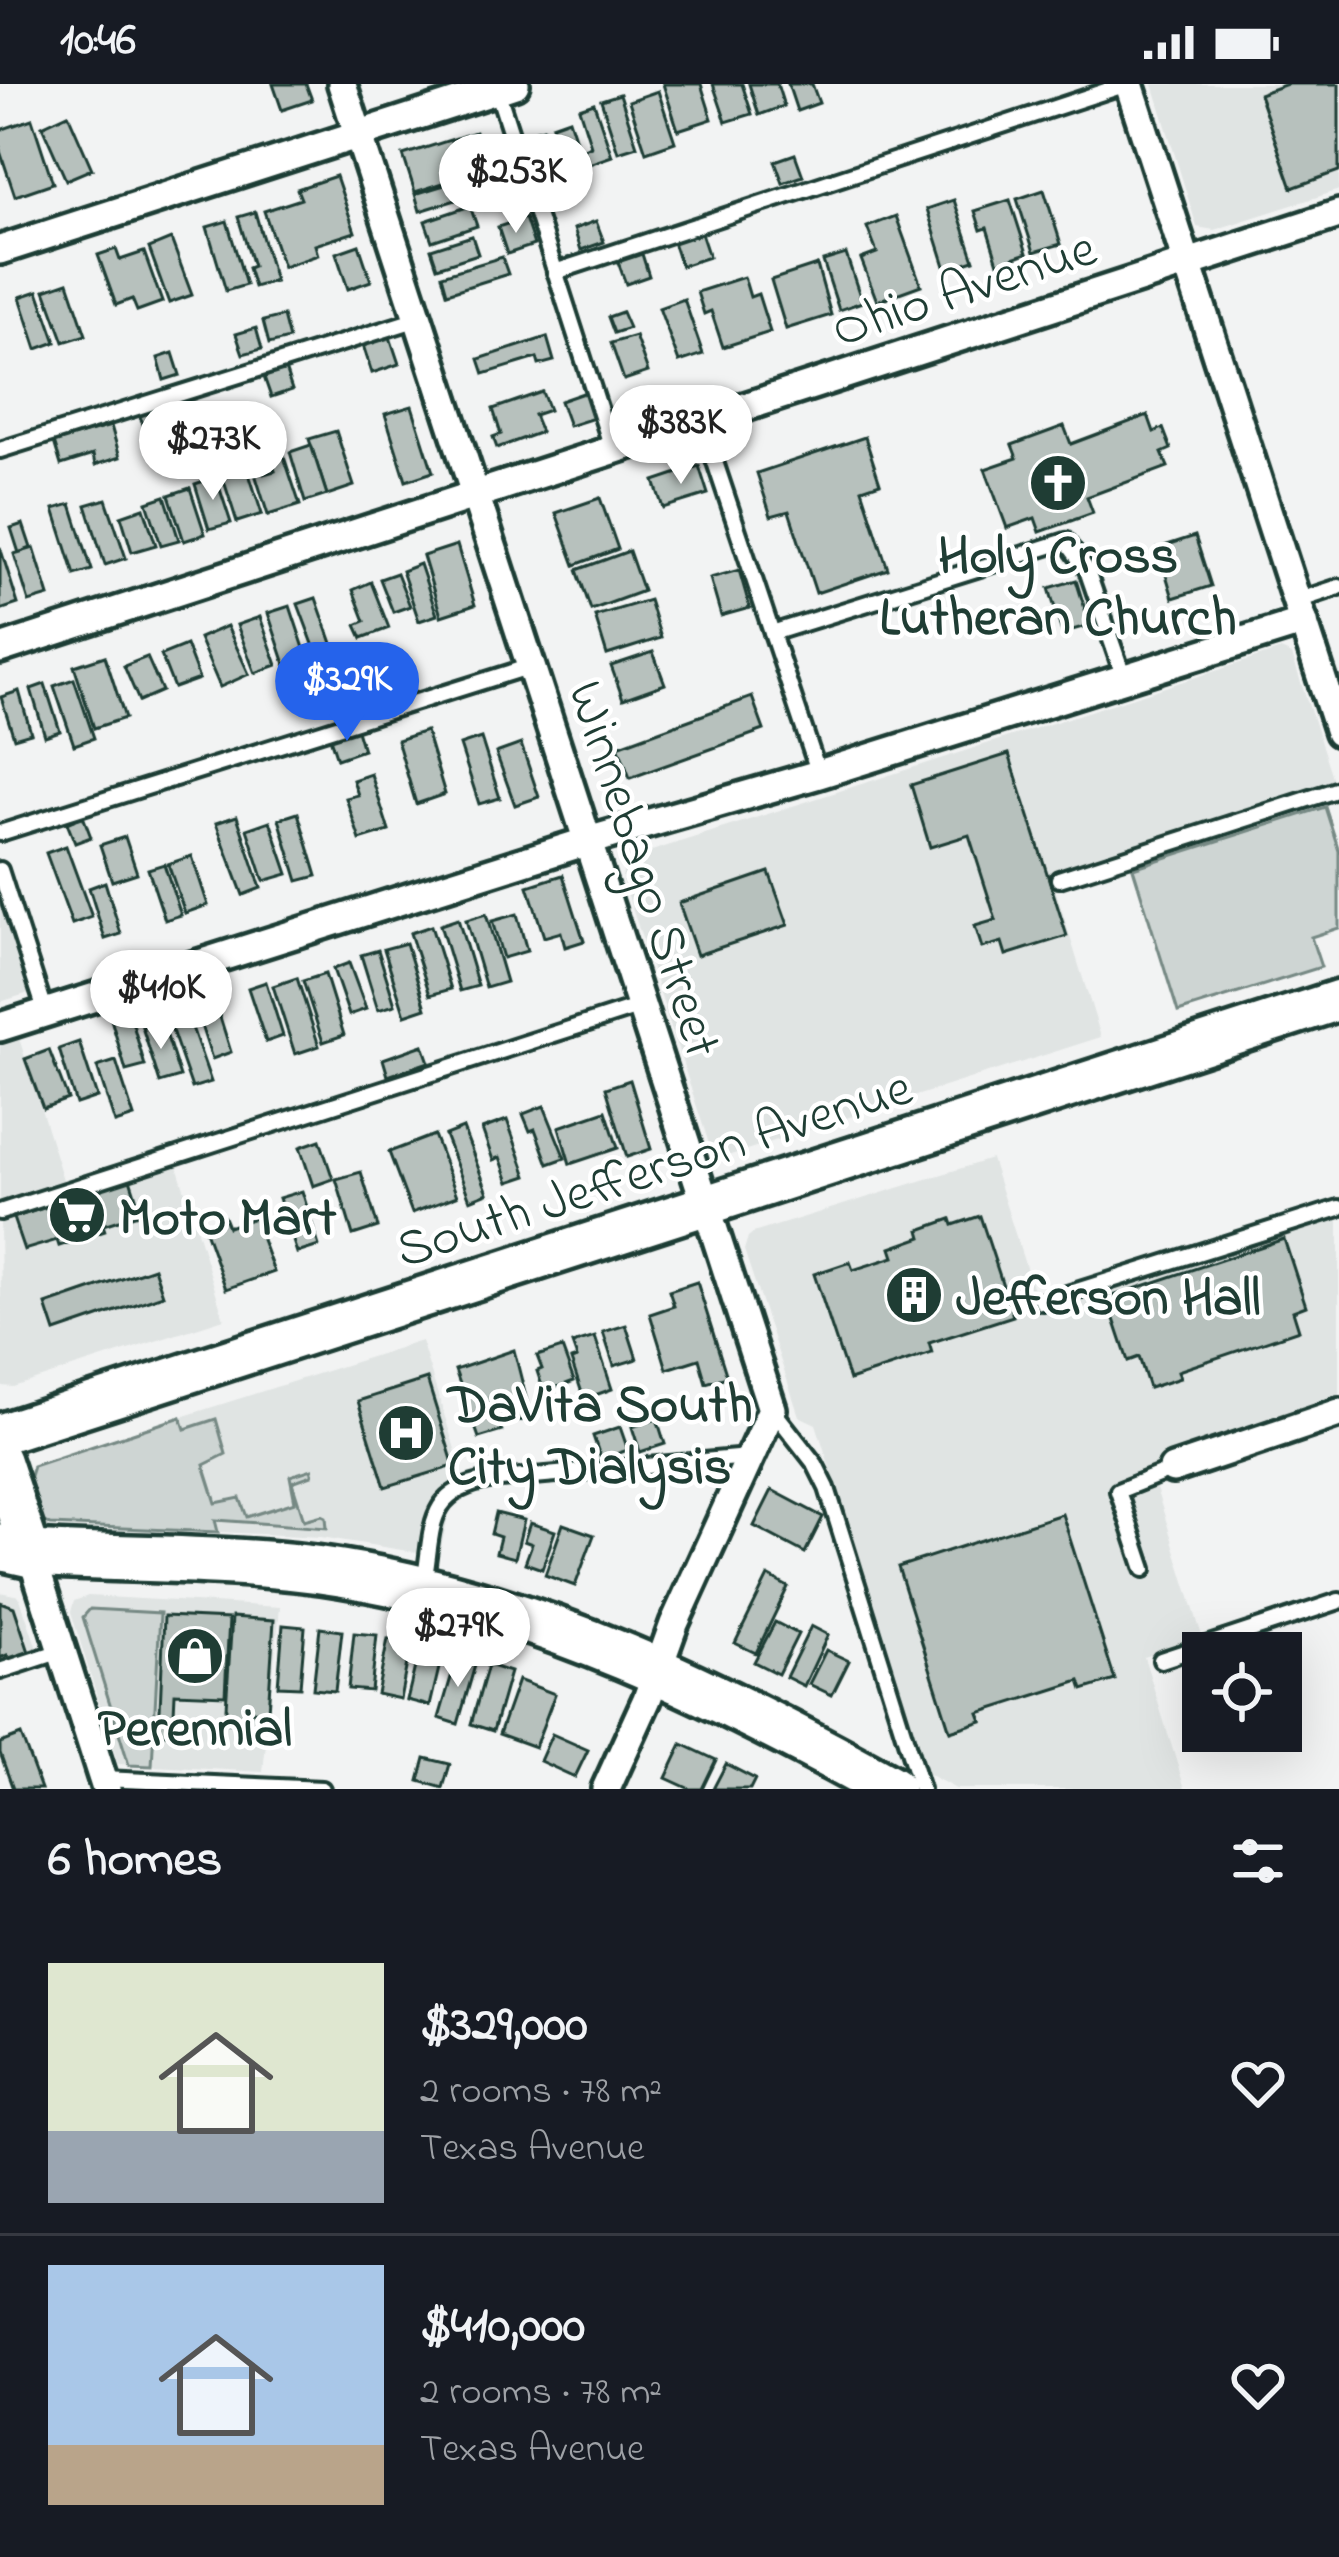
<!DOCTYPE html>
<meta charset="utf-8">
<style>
body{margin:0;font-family:"Indie Flower",sans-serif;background:#20242c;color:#f1f3f6;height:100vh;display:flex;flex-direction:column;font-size:45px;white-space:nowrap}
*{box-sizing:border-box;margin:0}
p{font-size:39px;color:#9ea1a6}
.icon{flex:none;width:66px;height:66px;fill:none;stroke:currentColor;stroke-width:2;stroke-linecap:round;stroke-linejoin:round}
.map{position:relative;height:1705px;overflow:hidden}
.panel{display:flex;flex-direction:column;background:#171b24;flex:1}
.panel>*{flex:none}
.tools{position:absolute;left:1182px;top:1548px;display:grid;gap:24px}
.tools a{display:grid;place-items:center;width:120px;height:120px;border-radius:0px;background:#171b24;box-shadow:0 12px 48px #0002;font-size:60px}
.price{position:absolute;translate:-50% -102px;padding:0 27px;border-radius:42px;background:#fff;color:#222;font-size:39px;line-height:78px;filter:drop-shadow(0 3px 6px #0008)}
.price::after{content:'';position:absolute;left:50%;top:72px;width:36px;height:27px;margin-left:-18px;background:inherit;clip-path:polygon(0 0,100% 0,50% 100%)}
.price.current{background:#2563eb;color:#fff}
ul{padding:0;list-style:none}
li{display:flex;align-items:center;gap:36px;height:300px;padding:0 48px}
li+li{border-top:3px solid #363941}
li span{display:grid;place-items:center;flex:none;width:336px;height:240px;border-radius:0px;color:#555}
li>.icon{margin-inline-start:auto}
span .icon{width:144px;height:144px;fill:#fffc;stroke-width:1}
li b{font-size:51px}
h2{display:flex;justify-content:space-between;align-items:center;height:144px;padding:0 48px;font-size:51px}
.status{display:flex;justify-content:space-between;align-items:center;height:84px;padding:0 60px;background:#171b24;direction:ltr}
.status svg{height:33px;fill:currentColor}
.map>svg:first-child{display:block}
.built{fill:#e0e4e3}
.green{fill:#ced5d3;stroke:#768984;stroke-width:3}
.building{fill:#b7c1bd;stroke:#1f3d34;stroke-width:3}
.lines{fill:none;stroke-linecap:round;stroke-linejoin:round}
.lane-casing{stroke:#1f3d34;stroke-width:22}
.street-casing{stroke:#1f3d34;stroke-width:36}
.secondary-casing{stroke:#1f3d34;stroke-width:48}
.primary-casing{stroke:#1f3d34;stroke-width:54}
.lane{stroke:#fff;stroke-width:14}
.street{stroke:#fff;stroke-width:27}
.secondary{stroke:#fff;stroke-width:39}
.primary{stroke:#fff;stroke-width:45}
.labels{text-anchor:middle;stroke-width:9;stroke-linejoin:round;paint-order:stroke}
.street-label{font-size:54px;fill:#1f3d34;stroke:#fff}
.poi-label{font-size:54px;font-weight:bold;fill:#1f3d34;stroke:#fff;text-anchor:start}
</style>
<div class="status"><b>10:46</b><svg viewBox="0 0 49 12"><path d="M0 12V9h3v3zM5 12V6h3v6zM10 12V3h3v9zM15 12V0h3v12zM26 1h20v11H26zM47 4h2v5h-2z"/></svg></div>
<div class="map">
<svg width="1339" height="1705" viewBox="0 0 1339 1705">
<rect width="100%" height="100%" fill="#f2f3f3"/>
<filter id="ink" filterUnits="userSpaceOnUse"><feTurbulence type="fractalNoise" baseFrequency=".00833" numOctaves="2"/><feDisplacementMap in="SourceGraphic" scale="24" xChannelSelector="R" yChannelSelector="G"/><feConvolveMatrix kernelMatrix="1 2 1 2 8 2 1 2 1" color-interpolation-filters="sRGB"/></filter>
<g filter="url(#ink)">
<!-- built -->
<g class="built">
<path d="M1153,0H1339V106L1214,146L1197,143Z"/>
<path d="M1281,566L1292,571L1334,699L1050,788L1101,953L721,1074L712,1069L622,793L625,780L636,772Z"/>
<path d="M0,812L29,909L0,918Z"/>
<path d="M18,951L64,1099L0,1120V957Z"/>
<path d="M991,1075L1040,1227L1339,1133V1315L1181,1365L1104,1412L1154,1398L1203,1555L1144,1573L1185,1705H956L928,1690L816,1340L799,1332L744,1166L748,1153L753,1149Z"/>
<path d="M176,1078L224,1235L13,1303L2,1302L0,1135Z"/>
<path d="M421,1257L460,1381L439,1472L321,1453L218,1448L181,1333Z"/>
<path d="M0,1508L19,1512L39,1570L0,1582Z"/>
<path d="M88,1512L280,1523L263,1688L118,1680L71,1528L74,1517Z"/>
</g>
<!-- green -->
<g class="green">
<path d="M1325,723L1339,767V844L1311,853L1321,883L1178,928L1133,784Z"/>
<path d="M181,1333L185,1345L216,1335L226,1370L204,1381L216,1419L240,1414L247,1433L295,1418L290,1392L312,1385V1391L292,1398L304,1436L322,1431L326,1433L327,1444L215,1436L218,1448L50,1441L41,1436L29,1395L33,1382Z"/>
<path d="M90,1525L160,1529L152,1682L129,1681L83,1533Z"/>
</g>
<!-- building -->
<g class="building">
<path d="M273,0H306L312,16L282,26Z"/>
<path d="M663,0H701L712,35L678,46Z"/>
<path d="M713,0H742L752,30L726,38Z"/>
<path d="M749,0H777L784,22L759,31Z"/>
<path d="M788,0H812L819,19L797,27Z"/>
<path d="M1287,0H1339V87L1292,104L1259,10Z"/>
<path d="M658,7L675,58L646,68L629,17Z"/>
<path d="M620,10L637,62L618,68L601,16Z"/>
<path d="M594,19L612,72L586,81L581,66L591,62L579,24Z"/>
<path d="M68,30L92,85L66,96L42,42Z"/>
<path d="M32,35L53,99L15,112L0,67V46Z"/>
<path d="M569,35L587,90L569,96L552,41Z"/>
<path d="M543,44L562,106L544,111L525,49Z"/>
<path d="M475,48L484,74L456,83L459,94L415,108L403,71Z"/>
<path d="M795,70L803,92L783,99L775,77Z"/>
<path d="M477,91L482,108L420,127L415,110Z"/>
<path d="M336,92L355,148L315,161L318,171L283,183L264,127L301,115L297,105Z"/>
<path d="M1044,106L1061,160L1034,168L1017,115Z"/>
<path d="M954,116L974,176L946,185L927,125Z"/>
<path d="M1010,116L1027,169L998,179L987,144L981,146L975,127Z"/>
<path d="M470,122L477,142L432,157L425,137Z"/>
<path d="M255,128L275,197L254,203L248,184L253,182L238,133Z"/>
<path d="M896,132L921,201L877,217L861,175L877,169L867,143Z"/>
<path d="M525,134L534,161L507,170L498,143Z"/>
<path d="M227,137L246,201L226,207L207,143Z"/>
<path d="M596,137L604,158L581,166L574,145Z"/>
<path d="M700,146L709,173L681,182L672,155Z"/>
<path d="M472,152L478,170L437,183L431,165Z"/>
<path d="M171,155L192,211L169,219L149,164Z"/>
<path d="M359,161L371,197L348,205L336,169Z"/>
<path d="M116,165L120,176L144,168L162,218L137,227L132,215L116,221L98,171Z"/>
<path d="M642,170L649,192L626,200L618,178Z"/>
<path d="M846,170L862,218L839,226L823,177Z"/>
<path d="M502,173L508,190L447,209L442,191Z"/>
<path d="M817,181L831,231L786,245L771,196Z"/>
<path d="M744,193L750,213L758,210L770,248L723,263L711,227L704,230L697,208Z"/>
<path d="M68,198L86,251L64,258L45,206Z"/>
<path d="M38,207L56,258L37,265L20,213Z"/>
<path d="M684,215L703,270L679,278L659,224Z"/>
<path d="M622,228L629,244L614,249L608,233Z"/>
<path d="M283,232L289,255L269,260L263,237Z"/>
<path d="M256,244L262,265L243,270L236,250Z"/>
<path d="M389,250L399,280L372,289L362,258Z"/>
<path d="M635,252L648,288L624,296L611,259Z"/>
<path d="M547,253L554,277L539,281L537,274L484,290L479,275Z"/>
<path d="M173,269L180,291L164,296L158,274Z"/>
<path d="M285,285L292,306L271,313L264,293Z"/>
<path d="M542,308L549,326L534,331L541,348L497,364L493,353L501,350L493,325Z"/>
<path d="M586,308L594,334L569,342L560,317Z"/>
<path d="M161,321L171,348L149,356L139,330Z"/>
<path d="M412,322L433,388L406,397L385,330Z"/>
<path d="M1148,331L1154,348L1163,344L1171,365L1162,369L1168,383L1087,413L1093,429L1040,448L1035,434L1007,444L985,385L1017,374L1012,361L1064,342L1071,360Z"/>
<path d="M111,342L120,373L95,381L93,371L61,381L54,358Z"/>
<path d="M336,347L354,402L327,411L309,355Z"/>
<path d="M865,353L880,399L862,405L888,485L816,509L789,427L771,432L757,389Z"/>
<path d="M311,361L327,411L305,418L290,368Z"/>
<path d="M240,362L262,430L237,438L215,369Z"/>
<path d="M282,367L300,421L268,431L251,377L259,375L264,390L275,387L270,371Z"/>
<path d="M699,382L708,410L663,424L654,397Z"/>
<path d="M216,393L231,439L209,445L195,400Z"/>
<path d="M190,404L205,450L184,457L169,411Z"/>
<path d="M165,412L179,456L161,461L147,418Z"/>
<path d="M600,414L618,465L575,481L556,429Z"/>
<path d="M106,415L126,474L105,481L86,421Z"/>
<path d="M71,420L92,486L75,491L54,425Z"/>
<path d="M144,424L156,461L132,468L121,432Z"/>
<path d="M23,440L31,464L19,469L11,444Z"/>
<path d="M1195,452L1211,502L1173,514L1158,464Z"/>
<path d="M457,461L475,521L441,532L423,472Z"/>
<path d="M0,463L18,520L0,526Z"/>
<path d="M34,464L49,512L29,518L14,470Z"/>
<path d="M629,467L643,507L591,526L577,486Z"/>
<path d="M420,480L437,531L419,537L402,487Z"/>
<path d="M739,486L750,524L721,532L710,494Z"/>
<path d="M397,489L410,522L393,528L380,495Z"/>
<path d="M1076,496L1090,541L1062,549L1049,504Z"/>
<path d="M371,498L389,544L362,554L356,541L365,537L353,506Z"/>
<path d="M316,514L333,562L316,568L298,520Z"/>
<path d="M649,516L661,554L607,571L595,532Z"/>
<path d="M290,522L307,573L285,580L268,529Z"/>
<path d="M260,533L277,581L255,589L237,541Z"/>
<path d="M227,542L249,590L220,603L199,554Z"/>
<path d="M186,561L199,595L174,604L161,571Z"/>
<path d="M653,568L665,600L623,615L611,582Z"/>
<path d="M105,572L125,634L94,644L74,582Z"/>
<path d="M147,573L162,607L139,617L124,582Z"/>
<path d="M74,595L94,654L74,661L54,602Z"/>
<path d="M45,600L60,647L45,652L31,605Z"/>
<path d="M19,607L31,649L14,654L1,613Z"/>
<path d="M752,613L764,646L630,694L618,662Z"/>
<path d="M357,646L363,666L337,675L330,654Z"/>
<path d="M426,647L445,710L416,720L397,656Z"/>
<path d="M481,654L500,714L479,720L460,661Z"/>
<path d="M521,660L539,713L515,721L496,669Z"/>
<path d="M1009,670L1067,852L1006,871L1002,858L982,864L975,842L996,836L969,751L930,763L911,701Z"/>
<path d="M371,690L389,747L360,756L346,714L358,711L353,696Z"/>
<path d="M298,729L317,792L298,797L279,735Z"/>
<path d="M83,732L91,753L75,759L67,739Z"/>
<path d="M237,732L261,804L243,811L216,739Z"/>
<path d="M270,737L288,790L264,797L247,745Z"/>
<path d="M125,753L137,789L112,797L100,761Z"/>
<path d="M66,762L92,833L72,840L46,769Z"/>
<path d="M192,772L208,821L185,829L168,780Z"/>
<path d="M164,780L181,831L165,836L148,785Z"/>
<path d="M769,788L788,841L697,871L679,819Z"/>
<path d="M563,791L584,857L565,863L561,848L544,853L528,802Z"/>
<path d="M105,798L121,850L105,855L89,804Z"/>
<path d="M486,830L506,898L486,904L466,836Z"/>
<path d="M517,830L527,867L503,874L492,837Z"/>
<path d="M458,835L478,902L460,907L440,841Z"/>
<path d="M431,842L451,905L430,911L410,849Z"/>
<path d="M406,859L426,924L405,931L384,865Z"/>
<path d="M378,866L395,921L378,926L361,871Z"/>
<path d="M349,879L366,925L349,931L333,885Z"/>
<path d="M325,890L344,951L323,958L303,897Z"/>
<path d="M297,894L319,962L295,970L273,902Z"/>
<path d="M266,898L283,952L266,958L248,904Z"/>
<path d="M214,914L231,968L212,975L194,920Z"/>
<path d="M187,929L211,998L192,1004L168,935Z"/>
<path d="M130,930L145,982L126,987L111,935Z"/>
<path d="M162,937L180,993L160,999L142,943Z"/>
<path d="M79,958L97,1013L76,1020L59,965Z"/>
<path d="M423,961L429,978L388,992L383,975Z"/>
<path d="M49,966L68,1015L43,1024L25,975Z"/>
<path d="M116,977L134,1033L115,1039L97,983Z"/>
<path d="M630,996L651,1065L627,1073L606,1004Z"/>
<path d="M544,1022L565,1074L548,1080L535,1045L530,1047L523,1030Z"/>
<path d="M606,1027L618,1064L570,1080L559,1043Z"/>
<path d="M507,1036L527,1092L509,1098L500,1073L493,1076L482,1045Z"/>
<path d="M463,1044L488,1109L470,1116L445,1051Z"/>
<path d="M434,1051L457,1112L412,1129L389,1068Z"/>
<path d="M320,1056L333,1095L313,1102L300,1063Z"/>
<path d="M361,1088L378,1143L353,1151L336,1095Z"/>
<path d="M130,1095L141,1129L103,1141L105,1147L59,1162L57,1156L24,1166L13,1134Z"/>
<path d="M302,1107L319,1162L297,1169L279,1114Z"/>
<path d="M980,1132L1013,1232L929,1259L932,1269L849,1296L814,1190L850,1178L853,1186L894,1173L891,1164L922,1153L920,1146L951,1135L953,1141Z"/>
<path d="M224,1133L228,1143L254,1134L274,1188L226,1205L203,1141Z"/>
<path d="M1284,1155L1306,1222L1293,1227L1299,1246L1178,1287L1180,1294L1149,1304L1139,1273L1128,1277L1107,1214Z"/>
<path d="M154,1184L163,1211L55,1248L46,1221Z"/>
<path d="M697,1198L727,1293L706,1299L699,1275L667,1285L650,1230L674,1222L669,1207Z"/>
<path d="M626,1241L637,1275L614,1282L603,1248Z"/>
<path d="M595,1253L612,1305L584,1315L571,1276L577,1274L572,1260Z"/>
<path d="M562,1264L574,1297L544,1308L537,1287L542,1285L537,1272Z"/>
<path d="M514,1266L531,1333L506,1342L495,1311L490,1313L502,1347L479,1354L455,1286Z"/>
<path d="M427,1295L454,1382L385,1403L358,1317Z"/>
<path d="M657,1335L665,1360L640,1368L632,1343Z"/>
<path d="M620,1343L628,1366L601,1375L593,1352Z"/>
<path d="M772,1406L823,1433L805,1469L754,1442Z"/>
<path d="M496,1429L524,1436L515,1474L496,1469L500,1453L491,1450Z"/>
<path d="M1062,1430L1115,1596L1083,1606L1080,1597L979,1629L982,1637L950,1647L898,1483Z"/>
<path d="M530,1439L555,1447L542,1485L525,1479L532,1460L524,1457Z"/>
<path d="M563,1440L594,1451L575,1502L545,1491Z"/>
<path d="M768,1492L788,1503L756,1569L735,1559Z"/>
<path d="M0,1518L14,1523L29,1568L9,1575L7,1571L0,1574Z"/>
<path d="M164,1532L229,1535L225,1611L175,1609L173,1650H159Z"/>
<path d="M232,1533L274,1536L268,1628L251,1627L250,1640L225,1639Z"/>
<path d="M775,1538L798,1550L778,1590L754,1578Z"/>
<path d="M283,1541L305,1543L300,1603L278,1602Z"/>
<path d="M811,1542L828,1551L804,1602L786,1593Z"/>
<path d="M320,1544L342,1547L335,1607L313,1605Z"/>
<path d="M354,1549L377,1551L371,1607L348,1605Z"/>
<path d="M388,1555L411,1559L400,1615L377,1610Z"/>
<path d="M420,1562L443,1567L430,1622L407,1616Z"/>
<path d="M826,1566L849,1577L832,1611L809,1600Z"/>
<path d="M457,1573L476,1578L458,1640L439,1634Z"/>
<path d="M488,1581L510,1588L493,1647L471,1640Z"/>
<path d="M518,1596L555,1610L535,1663L499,1650Z"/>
<path d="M552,1650L588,1666L575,1693L540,1677Z"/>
<path d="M21,1651L41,1705H13L0,1669V1659Z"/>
<path d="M682,1660L716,1676L702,1705H690L666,1694Z"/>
<path d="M425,1674L450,1680L443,1704L419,1697Z"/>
<path d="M726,1680L755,1695L750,1705H713Z"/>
</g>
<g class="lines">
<defs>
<g id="lane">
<path d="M497,6L613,367"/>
<path d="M555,188L1127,0"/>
<path d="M702,339L819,690"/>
<path d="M0,366L418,235"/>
<path d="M1297,517L1339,503"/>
<path d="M772,549L1066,457L1087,486L1123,591"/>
<path d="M0,749L531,582"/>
<path d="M0,786L46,929"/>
<path d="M1059,795L1339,705"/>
<path d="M0,1128L641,922"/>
<path d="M1042,1218L1339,1124"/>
<path d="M772,1325L815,1380L827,1404L921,1705"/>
<path d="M1144,1485L1118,1407L1173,1385"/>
<path d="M424,1499C434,1445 424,1408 489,1396L748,1373"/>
<path d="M1161,1576L1339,1517"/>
<path d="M0,1587L61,1567"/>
<path d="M103,1695L322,1705"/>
</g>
<g id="street">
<path d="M342,0L772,1325L674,1540L647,1615L606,1705"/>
<path d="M1129,0L1339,648"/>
<path d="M0,166L515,0"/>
<path d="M0,565L1339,130"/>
<path d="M0,943L588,757L819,690L1304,538"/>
<path d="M1173,1385L1339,1329"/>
<path d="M31,1470L106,1705"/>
</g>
<g id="secondary">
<path d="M0,1350L1339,916"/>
<path d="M0,1376L31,1470"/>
</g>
<path id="primary" d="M0,1463L31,1470C131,1476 243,1473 341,1489C539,1521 717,1609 891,1705"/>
</defs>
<!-- lane casing -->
<use href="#lane" class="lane-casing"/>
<!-- street casing -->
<use href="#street" class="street-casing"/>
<!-- secondary casing -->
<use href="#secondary" class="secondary-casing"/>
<!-- primary casing -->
<use href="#primary" class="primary-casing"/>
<!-- lane -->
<use href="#lane" class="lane"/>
<!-- street -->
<use href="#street" class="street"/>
<!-- secondary -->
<use href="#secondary" class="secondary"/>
<!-- primary -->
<use href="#primary" class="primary"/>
</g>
</g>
<!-- icons -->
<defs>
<symbol id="church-disc" viewBox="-11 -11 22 22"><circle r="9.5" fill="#1f3d34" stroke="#fff"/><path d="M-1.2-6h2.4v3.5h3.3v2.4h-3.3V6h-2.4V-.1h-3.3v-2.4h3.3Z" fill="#fff"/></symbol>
<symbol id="supermarket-disc" viewBox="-11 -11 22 22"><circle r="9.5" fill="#1f3d34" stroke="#fff"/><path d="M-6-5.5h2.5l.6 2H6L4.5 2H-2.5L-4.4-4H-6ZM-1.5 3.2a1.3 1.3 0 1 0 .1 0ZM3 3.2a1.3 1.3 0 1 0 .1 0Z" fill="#fff"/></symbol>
<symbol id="building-disc" viewBox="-11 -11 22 22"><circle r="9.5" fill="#1f3d34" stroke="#fff"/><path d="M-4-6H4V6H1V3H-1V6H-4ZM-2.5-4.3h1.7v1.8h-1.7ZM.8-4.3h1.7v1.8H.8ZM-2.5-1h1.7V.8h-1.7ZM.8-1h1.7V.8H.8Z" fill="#fff"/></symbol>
<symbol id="hospital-disc" viewBox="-11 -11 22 22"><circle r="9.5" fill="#1f3d34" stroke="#fff"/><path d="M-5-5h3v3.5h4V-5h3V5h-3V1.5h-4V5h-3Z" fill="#fff"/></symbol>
<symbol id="shop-disc" viewBox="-11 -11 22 22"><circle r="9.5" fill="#1f3d34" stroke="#fff"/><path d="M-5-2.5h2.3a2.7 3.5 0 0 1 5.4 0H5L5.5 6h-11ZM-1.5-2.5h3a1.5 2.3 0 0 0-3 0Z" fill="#fff"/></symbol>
</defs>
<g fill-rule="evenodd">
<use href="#church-disc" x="1025" y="366" width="66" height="66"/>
<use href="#supermarket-disc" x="44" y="1098" width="66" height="66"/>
<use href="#building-disc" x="881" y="1178" width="66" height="66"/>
<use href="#hospital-disc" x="373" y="1316" width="66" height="66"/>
<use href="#shop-disc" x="162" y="1539" width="66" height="66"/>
</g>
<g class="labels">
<!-- street labels -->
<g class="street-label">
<text transform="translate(963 202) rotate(-18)" y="19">Ohio Avenue</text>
<text transform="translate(647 784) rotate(72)" y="19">Winnebago Street</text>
<text transform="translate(653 1082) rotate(-18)" y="19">South Jefferson Avenue</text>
</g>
<!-- poi labels -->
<g class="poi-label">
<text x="1058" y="488" text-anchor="middle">Holy Cross<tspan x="1058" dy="62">Lutheran Church</tspan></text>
<text x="119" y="1150">Moto Mart</text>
<text x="956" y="1230">Jefferson Hall</text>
<text x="448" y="1337">DaVita South<tspan x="448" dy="62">City Dialysis</tspan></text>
<text x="195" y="1661" text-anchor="middle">Perennial</text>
</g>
</g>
</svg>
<div class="tools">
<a><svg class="icon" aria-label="locate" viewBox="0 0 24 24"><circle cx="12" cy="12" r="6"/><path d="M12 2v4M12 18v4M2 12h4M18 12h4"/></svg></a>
</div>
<b class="price" style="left:516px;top:152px">$253K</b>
<b class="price" style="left:681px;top:403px">$383K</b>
<b class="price" style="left:213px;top:419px">$273K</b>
<b class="price current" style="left:347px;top:660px">$329K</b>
<b class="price" style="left:161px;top:968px">$410K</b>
<b class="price" style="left:458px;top:1606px">$279K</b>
</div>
<section class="panel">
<h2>6 homes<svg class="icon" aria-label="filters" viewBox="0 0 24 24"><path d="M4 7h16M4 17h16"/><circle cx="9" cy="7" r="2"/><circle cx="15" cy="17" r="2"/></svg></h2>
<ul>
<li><span style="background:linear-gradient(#dfe7d0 70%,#9aa5b1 0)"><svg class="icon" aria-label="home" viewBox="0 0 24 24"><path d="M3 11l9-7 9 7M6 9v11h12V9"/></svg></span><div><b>$329,000</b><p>2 rooms · 78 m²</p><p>Texas Avenue</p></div><svg class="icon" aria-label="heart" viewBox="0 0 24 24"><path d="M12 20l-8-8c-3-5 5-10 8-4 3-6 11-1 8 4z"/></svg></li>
<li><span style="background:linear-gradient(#a9c7e8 75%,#b9a48a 0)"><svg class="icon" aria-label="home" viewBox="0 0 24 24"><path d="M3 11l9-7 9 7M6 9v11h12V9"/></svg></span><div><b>$410,000</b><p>2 rooms · 78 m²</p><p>Texas Avenue</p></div><svg class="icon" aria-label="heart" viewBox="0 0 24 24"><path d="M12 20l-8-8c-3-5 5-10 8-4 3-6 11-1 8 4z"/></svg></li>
</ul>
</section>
